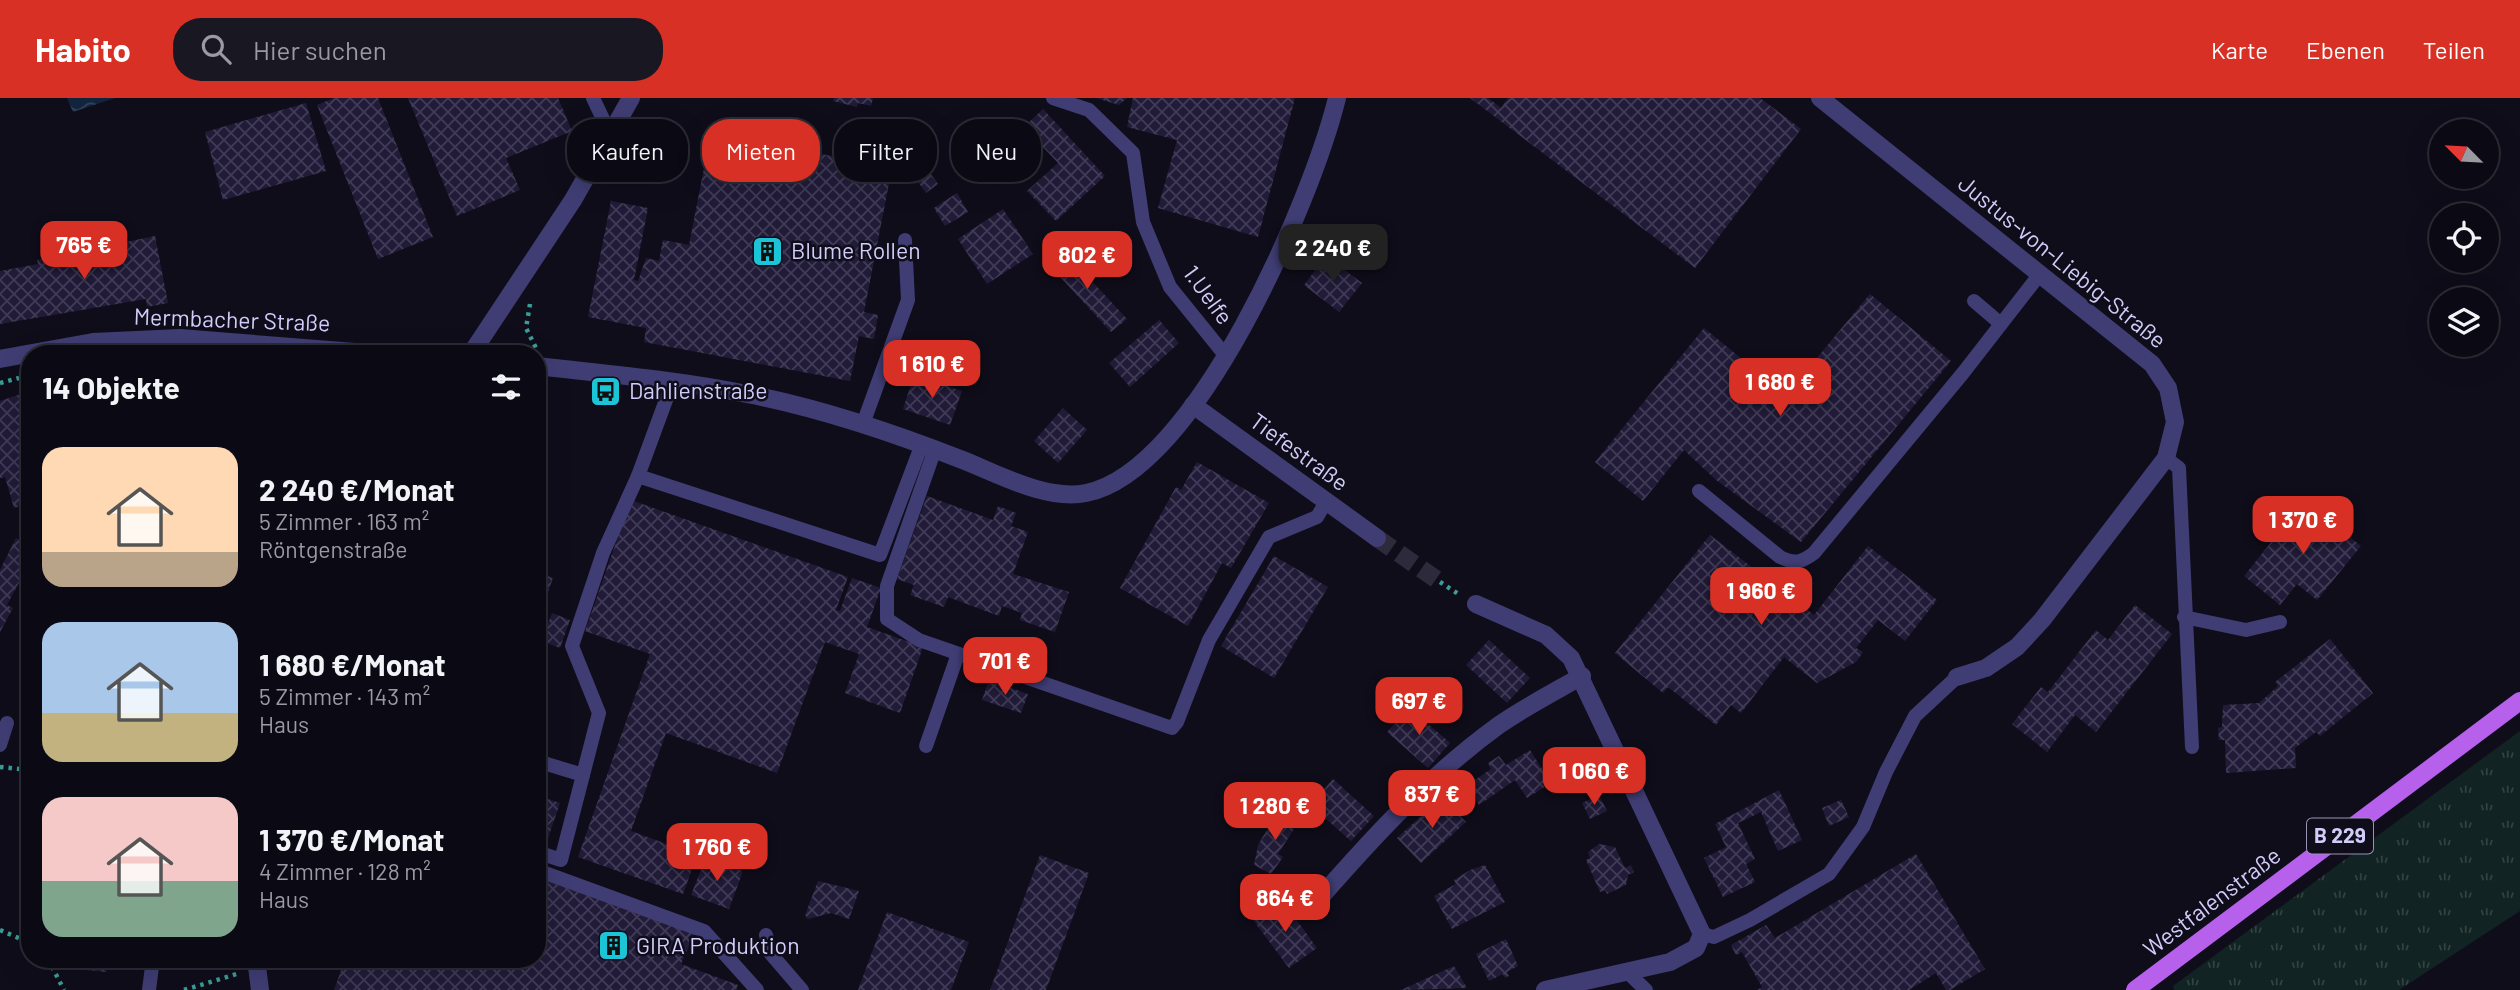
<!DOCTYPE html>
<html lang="de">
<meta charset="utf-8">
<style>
body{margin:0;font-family:Barlow,sans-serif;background:#191822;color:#f1f3f6;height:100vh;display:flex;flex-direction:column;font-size:26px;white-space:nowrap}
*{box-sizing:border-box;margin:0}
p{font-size:23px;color:#9a9aa0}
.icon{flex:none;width:38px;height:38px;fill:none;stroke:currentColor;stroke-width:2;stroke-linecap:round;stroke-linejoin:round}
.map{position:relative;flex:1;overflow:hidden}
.details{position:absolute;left:21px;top:247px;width:525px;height:623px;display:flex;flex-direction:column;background:#0b0a14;border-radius:28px;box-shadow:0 7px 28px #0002,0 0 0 2px #2b2b34}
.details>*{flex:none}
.top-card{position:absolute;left:567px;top:21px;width:665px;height:63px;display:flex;gap:14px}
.needle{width:46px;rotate:294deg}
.fabs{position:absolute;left:2429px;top:21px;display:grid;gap:14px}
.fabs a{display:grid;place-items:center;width:70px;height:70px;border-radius:50%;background:#0b0a14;box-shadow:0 7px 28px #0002,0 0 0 2px #2b2b34;font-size:35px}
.price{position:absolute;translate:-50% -60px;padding:0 16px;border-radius:14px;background:#d93025;color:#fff;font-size:23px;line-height:46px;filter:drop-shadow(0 2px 4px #0008)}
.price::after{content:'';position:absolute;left:50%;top:42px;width:21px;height:16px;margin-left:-10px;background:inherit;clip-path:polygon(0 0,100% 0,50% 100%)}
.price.selected{background:#222;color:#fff}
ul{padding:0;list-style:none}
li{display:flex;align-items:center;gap:21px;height:175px;padding:0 21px}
li span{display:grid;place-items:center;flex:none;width:196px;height:140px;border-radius:21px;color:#555}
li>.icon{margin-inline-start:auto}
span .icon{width:84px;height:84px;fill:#fffc;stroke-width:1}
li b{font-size:30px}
h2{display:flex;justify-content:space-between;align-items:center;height:84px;padding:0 21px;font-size:30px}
.tag{padding:0 24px;border-radius:28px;background:#0b0a14;box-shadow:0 7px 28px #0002,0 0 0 2px #2b2b34;font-size:24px;line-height:63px}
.tag.selected{background:#d93025;color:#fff}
header{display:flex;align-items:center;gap:42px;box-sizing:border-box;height:98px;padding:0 35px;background:#d93025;color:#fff}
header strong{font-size:33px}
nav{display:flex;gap:38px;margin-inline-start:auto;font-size:24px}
.search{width:490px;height:63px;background:#191822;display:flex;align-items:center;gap:18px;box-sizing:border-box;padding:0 24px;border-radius:28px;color:#9a9aa0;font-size:26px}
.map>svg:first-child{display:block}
.grass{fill:url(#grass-tufts)}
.water{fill:url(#water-waves)}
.building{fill:url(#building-cross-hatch)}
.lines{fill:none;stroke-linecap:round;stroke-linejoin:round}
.street-tunnel{stroke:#2c2a3b;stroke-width:18;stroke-dasharray:18 9;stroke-linecap:butt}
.path{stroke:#3a9e98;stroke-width:4.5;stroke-dasharray:3.5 5;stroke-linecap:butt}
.lane{stroke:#3f3d73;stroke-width:14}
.street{stroke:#3f3d73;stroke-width:18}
.primary{stroke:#b660eb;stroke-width:18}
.labels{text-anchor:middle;stroke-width:5;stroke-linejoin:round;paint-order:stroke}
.shield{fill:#0f0d1a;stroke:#9793b6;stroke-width:2}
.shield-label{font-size:21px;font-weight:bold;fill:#d1ccf9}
.poi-label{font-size:23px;fill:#d1ccf9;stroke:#0f0d1a;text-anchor:start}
.street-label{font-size:23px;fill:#d1ccf9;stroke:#0f0d1a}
</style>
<header>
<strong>Habito</strong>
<div class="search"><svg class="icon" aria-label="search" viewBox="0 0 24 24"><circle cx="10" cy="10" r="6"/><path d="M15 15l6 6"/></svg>Hier suchen</div>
<nav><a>Karte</a><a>Ebenen</a><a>Teilen</a></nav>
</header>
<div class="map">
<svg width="2520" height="892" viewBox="0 0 2520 892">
<defs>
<pattern id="grass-tufts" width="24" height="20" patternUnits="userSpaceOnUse" patternTransform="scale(1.75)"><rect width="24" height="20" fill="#112322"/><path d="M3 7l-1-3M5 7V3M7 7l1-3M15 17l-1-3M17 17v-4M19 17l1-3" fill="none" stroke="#334243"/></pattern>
<pattern id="water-waves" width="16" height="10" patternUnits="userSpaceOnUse" patternTransform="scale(1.75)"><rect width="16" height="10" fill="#12243d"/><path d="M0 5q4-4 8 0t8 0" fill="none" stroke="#33435a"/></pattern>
<pattern id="building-cross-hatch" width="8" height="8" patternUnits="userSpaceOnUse" patternTransform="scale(1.75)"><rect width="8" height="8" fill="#211b38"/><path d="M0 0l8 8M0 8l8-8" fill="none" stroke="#403b56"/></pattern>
</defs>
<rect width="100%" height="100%" fill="#0f0d1a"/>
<!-- grass -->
<path class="grass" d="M2520,633V813L2399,892H2174L2173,888Z"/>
<!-- water -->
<path class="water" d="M67,0H115L73,14Z"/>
<!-- building -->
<g class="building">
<path d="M334,0H378L433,139L378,161L317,7Z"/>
<path d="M408,0H558L572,33L506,60L520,92L457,118Z"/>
<path d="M834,0H873L871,8L858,5L857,9L833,3Z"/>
<path d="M1096,0H1127L1119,7Z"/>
<path d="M1133,0H1295L1258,139L1158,110L1177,42L1127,29Z"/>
<path d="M1470,0H1488L1501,10L1508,0H1760L1801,31L1695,170Z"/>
<path d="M306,5L326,73L223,102L205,34Z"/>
<path d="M1043,11L1105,78L1056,123L1027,93L1058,65L1024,29Z"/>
<path d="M918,23L928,32L919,42L908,33Z"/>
<path d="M711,34L892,70L864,214L878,217L874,241L859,238L850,283L644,244L646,230L588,219L611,103L648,110L634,182L638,183L646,160L659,163L663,142L689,147Z"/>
<path d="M930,75L938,86L926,95L918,84Z"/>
<path d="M957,95L968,114L945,128L934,110Z"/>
<path d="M1003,111L1033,156L987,186L958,141Z"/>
<path d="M155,138L168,205L147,209L146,201L0,226V173L38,166L37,162Z"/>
<path d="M1062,151L1127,221L1111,234L1047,165Z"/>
<path d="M1326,158L1362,185L1339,214L1304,187Z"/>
<path d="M1870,196L1951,263L1801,444L1716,382L1684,352L1643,403L1595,364L1704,230L1786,297Z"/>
<path d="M1159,222L1179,245L1130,289L1109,265Z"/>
<path d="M914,277L962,293L950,327L903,311Z"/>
<path d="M30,293V405L14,410L5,379L0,380V303Z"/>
<path d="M1063,310L1087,332L1058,365L1034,343Z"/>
<path d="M1197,364L1269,405L1231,470L1222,465L1188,528L1120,490L1176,389L1181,392Z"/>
<path d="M927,398L993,422L998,408L1016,415L1011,428L1028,434L1013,476L1069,494L1055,534L1020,522L1022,515L1002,508L999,518L948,499L944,509L910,497L914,487L897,481Z"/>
<path d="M631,402L848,479L836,512L840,513L852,480L881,490L867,529L923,549L900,615L845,595L859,556L825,544L777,675L666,635L631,733L697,757L683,796L578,759L650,556L585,533Z"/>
<path d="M2304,403L2361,448L2317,502L2297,486L2280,507L2244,478Z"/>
<path d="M1710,437L1814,517L1868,448L1937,502L1905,543L1878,522L1856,550L1863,554L1856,564L1817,585L1784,559L1741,615L1731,607L1716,627L1668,589L1663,595L1615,555Z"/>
<path d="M16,440L30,447V464L7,507L13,510L0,534V472Z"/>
<path d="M1274,458L1328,489L1274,580L1221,548Z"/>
<path d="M537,474L553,480L541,513L537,512Z"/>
<path d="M2135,507L2172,536L2096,634L2075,617L2047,654L2012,626L2041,589L2048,594L2096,532L2108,542Z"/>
<path d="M552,515L570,522L560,550L541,543Z"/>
<path d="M2330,541L2373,595L2320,638L2316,634L2295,650L2296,670L2226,675L2225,642H2219L2218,630L2222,629L2223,607L2259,605L2278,588L2275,584Z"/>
<path d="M1489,542L1530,580L1507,605L1466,567Z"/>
<path d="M537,581L547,584L542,599L537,597Z"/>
<path d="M989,582L1028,596L1021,615L982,602Z"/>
<path d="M1409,609L1450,645L1428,670L1387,634Z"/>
<path d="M1530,652L1551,685L1527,700L1515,682L1479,707L1466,688L1491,671L1488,665L1499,658L1506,667Z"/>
<path d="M1333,681L1374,718L1351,743L1310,707Z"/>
<path d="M1779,692L1802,742L1778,753L1761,714L1738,725L1755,761L1746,766L1755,784L1723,799L1704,760L1726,749L1715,726Z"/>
<path d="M537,697L560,705L546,746L537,743Z"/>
<path d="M1599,697L1607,713L1590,721L1582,705Z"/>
<path d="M1442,699L1466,724L1421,765L1397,740Z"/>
<path d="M1841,702L1849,719L1829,728L1822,710Z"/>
<path d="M1279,711L1299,723L1278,756L1283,759L1271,776L1254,767L1258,747Z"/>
<path d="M1599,746L1615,749L1625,770L1631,767L1634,774L1628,777L1626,787L1607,796L1605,792L1600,794L1586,762L1590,760L1588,754Z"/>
<path d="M1916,756L1985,871L1950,892H1946L1936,875L1909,892H1757L1762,889L1742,854L1736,857L1731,847L1766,827L1775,840Z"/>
<path d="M1040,757L1089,775L1046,892H990Z"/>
<path d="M706,759L743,773L729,811L691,797Z"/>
<path d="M1485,767L1505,804L1452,831L1434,798L1456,786L1454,782L1470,772Z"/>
<path d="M537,779L694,836L681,866L738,887L736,892H334L345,861H537Z"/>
<path d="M818,783L859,793L849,821L831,815L808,821L805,817Z"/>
<path d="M1282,802L1317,850L1289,870L1253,822Z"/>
<path d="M887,814L969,844L951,892H858Z"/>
<path d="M1506,841L1518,868L1507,874L1509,878L1505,880L1503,876L1489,883L1476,856Z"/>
<path d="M58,861H108L106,874L57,869Z"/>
<path d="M1454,868L1467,890L1401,892L1436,876Z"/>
</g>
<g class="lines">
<!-- street-tunnel -->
<path class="street-tunnel" d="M1377,440L1440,484"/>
<!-- path -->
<g class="path">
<path d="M530,206L526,230L536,250"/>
<path d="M0,285L19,280"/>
<path d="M1440,484L1460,497"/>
<path d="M0,669L30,672"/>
<path d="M0,832L30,845"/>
<path d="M48,861L64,892"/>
<path d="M184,892L240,875"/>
</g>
<!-- lane -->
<g class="lane">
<path d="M593,0L611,38"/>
<path d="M1053,0L1089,12L1133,55L1143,124L1170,189L1225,257"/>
<path d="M1974,203L2001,226"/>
<path d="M673,283L638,378L880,457L922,346"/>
<path d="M863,326L908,202L905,142"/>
<path d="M935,351L887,488V521L919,542L1172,630L1177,624L1209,542L1269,439L1317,419L1326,404"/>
<path d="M2166,360L2179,370L2192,649"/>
<path d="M1699,393L1780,459C1795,466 1801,465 1814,455L1963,275L2040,176"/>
<path d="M2184,519L2246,532L2280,524"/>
<path d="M0,647L7,625"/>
<path d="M926,648L958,556"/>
<path d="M537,663L583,677L561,762L537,754"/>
<path d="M583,677L599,615L572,548L603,455L638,378"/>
<path d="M537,772L704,833L757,892"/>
<path d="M1702,836L1714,839L1750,822L1829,776L1863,729L1886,674L1915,618L1957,579"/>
<path d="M766,837L771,856L802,892"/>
<path d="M1626,873L1646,892"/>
<path d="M149,892L153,861"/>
</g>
<!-- street -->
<g class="street">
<path d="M1820,0L2152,266L2168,290L2175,324L2166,360L2042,522L2017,549L1986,570L1957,579"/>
<path d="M471,256L573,102L631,0"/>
<path d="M0,261L93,244L180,240L380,256"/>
<path d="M537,268C607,276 678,282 747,296C820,310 891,334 960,361C997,375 1045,403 1086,395C1197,373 1312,101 1337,0"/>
<path d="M1193,307L1377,440"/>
<path d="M1476,506L1546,537L1571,560L1702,836L1696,850L1670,864L1545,892"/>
<path d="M1318,802C1374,738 1430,677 1499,627C1525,609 1554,594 1582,578"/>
<path d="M256,861L260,892"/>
</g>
<!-- primary -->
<path class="primary" d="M2135,892L2520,603"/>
</g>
<!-- icons -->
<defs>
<symbol id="building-square" viewBox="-11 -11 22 22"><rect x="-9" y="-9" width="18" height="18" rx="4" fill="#1bc4d6" stroke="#0f0d1a"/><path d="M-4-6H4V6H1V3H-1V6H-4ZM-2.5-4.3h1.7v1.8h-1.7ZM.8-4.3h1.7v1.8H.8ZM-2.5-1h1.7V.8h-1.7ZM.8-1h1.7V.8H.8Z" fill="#111"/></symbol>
<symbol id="bus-square" viewBox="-11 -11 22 22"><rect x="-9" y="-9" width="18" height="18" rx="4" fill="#1bc4d6" stroke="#0f0d1a"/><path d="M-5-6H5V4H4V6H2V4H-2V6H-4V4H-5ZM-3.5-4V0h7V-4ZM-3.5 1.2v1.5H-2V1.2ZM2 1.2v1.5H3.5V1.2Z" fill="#111"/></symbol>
</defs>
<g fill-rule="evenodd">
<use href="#building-square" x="750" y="136" width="35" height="35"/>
<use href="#bus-square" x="588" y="276" width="35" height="35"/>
<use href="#building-square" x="596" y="830" width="35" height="35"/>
</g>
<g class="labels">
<!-- shield labels -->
<rect class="shield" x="2307" y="720.5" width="66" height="35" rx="5"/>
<g class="shield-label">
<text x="2340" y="745">B 229</text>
</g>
<!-- poi labels -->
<g class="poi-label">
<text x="791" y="161">Blume Rollen</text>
<text x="629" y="301">Dahlienstraße</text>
<text x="636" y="856">GIRA Produktion</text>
</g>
<!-- street labels -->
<g class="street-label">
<text transform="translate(2062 164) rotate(39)" y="8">Justus-von-Liebig-Straße</text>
<text transform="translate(1208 197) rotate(54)" y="8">1.Uelfe</text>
<text transform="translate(232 222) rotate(2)" y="8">Mermbacher Straße</text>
<text transform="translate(1299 354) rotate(36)" y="8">Tiefestraße</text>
<text transform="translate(2212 804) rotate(-37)" y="8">Westfalenstraße</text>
</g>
</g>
</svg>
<div class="fabs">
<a><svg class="needle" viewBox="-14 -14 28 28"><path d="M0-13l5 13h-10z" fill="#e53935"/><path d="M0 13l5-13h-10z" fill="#9a9aa0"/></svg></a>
<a><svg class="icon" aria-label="locate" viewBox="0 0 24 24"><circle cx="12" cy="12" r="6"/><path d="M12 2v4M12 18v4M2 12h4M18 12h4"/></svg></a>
<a><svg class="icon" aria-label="layers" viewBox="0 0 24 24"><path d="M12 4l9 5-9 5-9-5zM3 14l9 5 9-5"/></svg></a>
</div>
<b class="price" style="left:84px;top:183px">765 €</b>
<b class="price selected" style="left:1333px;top:186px">2 240 €</b>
<b class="price" style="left:1087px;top:193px">802 €</b>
<b class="price" style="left:932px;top:302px">1 610 €</b>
<b class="price" style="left:1780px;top:320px">1 680 €</b>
<b class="price" style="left:2303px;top:458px">1 370 €</b>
<b class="price" style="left:1761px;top:529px">1 960 €</b>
<b class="price" style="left:1005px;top:599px">701 €</b>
<b class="price" style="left:1419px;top:639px">697 €</b>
<b class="price" style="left:1594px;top:709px">1 060 €</b>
<b class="price" style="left:1432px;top:732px">837 €</b>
<b class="price" style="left:1275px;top:744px">1 280 €</b>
<b class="price" style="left:717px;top:785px">1 760 €</b>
<b class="price" style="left:1285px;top:836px">864 €</b>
<div class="top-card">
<a class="tag">Kaufen</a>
<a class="tag selected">Mieten</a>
<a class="tag">Filter</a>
<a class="tag">Neu</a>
</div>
<section class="details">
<h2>14 Objekte<svg class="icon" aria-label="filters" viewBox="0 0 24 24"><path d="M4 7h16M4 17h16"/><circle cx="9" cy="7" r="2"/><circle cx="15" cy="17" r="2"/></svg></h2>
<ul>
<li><span style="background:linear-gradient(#ffd9b3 75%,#b9a48a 0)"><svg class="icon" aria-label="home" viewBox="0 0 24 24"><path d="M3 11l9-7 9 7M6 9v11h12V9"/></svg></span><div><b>2 240 €/Monat</b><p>5 Zimmer · 163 m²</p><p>Röntgenstraße</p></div></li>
<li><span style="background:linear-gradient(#a9c7e8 65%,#c2b280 0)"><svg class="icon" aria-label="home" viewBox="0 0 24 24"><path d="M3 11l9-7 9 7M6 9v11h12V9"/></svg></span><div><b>1 680 €/Monat</b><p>5 Zimmer · 143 m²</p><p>Haus</p></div></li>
<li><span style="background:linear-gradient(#f6c9c9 60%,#7fa58c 0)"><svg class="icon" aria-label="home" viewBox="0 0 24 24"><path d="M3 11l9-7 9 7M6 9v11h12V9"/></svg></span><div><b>1 370 €/Monat</b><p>4 Zimmer · 128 m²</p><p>Haus</p></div></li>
</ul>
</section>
</div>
